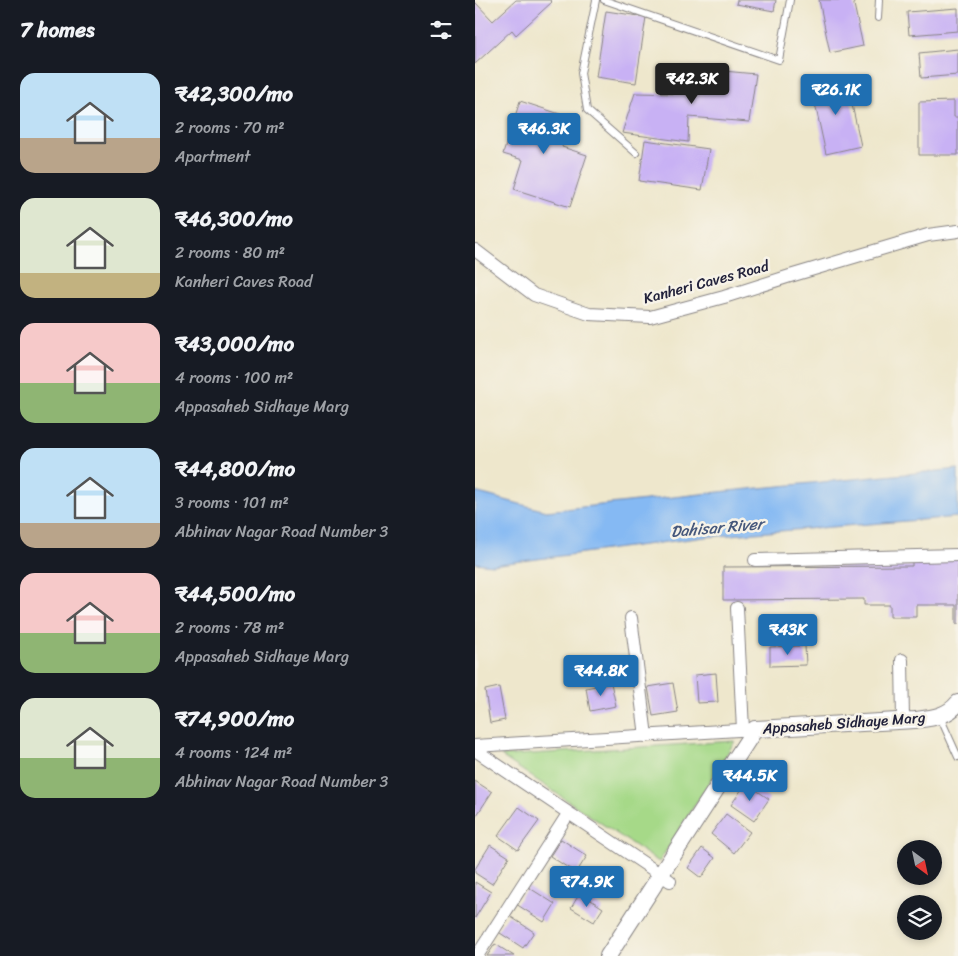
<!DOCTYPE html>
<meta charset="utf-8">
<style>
body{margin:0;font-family:Sriracha,sans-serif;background:#242831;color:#f1f3f6;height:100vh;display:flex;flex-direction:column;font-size:19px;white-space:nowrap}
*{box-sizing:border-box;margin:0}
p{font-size:16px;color:#9ea1a6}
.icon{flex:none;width:28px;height:28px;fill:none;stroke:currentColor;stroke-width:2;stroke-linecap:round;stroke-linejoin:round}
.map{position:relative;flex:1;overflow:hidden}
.details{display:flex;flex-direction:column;background:#171b24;width:475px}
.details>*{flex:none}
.needle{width:32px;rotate:147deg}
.tools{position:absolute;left:422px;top:840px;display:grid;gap:10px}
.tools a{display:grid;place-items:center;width:45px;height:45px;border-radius:50%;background:#171b24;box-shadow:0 2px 8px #0003;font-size:25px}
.price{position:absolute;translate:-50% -42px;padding:0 11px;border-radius:5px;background:#1f6fb2;color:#fff;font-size:16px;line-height:32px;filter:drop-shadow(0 1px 2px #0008)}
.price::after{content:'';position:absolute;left:50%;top:30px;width:15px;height:11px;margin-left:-8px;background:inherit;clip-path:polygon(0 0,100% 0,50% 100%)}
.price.active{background:#222;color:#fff}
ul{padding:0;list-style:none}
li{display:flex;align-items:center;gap:15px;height:125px;padding:0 20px}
li span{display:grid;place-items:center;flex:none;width:140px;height:100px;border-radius:15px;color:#555}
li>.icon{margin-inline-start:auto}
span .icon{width:60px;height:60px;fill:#fffc;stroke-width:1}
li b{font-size:21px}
h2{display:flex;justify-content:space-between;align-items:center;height:60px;padding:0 20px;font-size:21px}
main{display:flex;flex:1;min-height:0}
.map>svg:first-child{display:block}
.green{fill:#a6d988;stroke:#647e62}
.water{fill:#85b9f3;stroke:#546e97}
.building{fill:#c8b1f4}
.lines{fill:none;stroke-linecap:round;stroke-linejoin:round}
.service-casing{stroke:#888484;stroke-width:8}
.minor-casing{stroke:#888484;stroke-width:14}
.tertiary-casing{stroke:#888484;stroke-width:18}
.service{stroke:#fff;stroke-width:6}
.minor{stroke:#fff;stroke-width:12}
.tertiary{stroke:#fff;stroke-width:16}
.labels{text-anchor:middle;stroke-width:5;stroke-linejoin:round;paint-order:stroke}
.street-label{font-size:15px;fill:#22223b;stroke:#f7f3e8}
.water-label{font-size:16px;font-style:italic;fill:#45577b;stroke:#f7f3e8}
</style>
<main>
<section class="details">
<h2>7 homes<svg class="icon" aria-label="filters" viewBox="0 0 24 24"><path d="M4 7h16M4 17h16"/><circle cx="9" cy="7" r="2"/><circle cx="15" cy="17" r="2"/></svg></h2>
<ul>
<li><span style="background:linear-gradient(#bfe0f5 65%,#b9a48a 0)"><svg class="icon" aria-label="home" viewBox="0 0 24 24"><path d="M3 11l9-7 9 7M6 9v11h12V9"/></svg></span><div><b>₹42,300/mo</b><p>2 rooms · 70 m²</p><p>Apartment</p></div></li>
<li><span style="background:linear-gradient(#dfe7d0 75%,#c2b280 0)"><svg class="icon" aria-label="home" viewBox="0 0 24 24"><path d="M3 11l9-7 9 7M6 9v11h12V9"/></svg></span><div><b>₹46,300/mo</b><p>2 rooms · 80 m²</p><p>Kanheri Caves Road</p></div></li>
<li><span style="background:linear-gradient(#f6c9c9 60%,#8fb573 0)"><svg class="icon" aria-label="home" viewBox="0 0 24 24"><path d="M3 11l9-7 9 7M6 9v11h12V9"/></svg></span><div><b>₹43,000/mo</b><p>4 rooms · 100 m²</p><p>Appasaheb Sidhaye Marg</p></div></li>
<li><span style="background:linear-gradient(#bfe0f5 75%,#b9a48a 0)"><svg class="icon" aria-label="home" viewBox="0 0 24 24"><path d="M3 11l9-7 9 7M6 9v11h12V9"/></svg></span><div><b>₹44,800/mo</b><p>3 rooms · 101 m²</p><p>Abhinav Nagar Road Number 3</p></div></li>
<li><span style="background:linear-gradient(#f6c9c9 60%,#8fb573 0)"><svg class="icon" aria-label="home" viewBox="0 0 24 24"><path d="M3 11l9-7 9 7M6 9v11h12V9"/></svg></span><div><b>₹44,500/mo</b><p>2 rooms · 78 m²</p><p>Appasaheb Sidhaye Marg</p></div></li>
<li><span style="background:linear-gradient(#dfe7d0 60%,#8fb573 0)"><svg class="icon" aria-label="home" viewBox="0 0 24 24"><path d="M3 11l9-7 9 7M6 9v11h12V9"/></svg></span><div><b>₹74,900/mo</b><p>4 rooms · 124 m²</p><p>Abhinav Nagar Road Number 3</p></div></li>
</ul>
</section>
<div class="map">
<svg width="483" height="956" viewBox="0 0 483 956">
<rect width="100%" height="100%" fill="#f7f3e8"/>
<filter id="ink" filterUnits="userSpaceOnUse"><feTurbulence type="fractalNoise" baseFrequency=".02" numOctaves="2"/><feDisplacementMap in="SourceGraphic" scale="10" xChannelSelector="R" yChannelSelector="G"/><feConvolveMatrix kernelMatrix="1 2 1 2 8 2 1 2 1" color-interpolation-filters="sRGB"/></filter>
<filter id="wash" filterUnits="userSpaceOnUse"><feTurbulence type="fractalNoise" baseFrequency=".0096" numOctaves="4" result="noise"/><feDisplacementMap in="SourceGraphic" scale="20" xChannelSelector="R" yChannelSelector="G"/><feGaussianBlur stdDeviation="1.12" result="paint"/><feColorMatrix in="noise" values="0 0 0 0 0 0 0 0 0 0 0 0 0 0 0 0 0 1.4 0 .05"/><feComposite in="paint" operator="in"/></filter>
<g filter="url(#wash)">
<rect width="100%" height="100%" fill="#eee7cc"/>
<!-- green -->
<path class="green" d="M260,741L184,862L26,756Z"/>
<!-- water -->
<path class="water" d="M483,469V517L230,537L17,565L0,563V492L71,511L253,491Z"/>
<g id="blocks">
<!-- building -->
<g class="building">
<path d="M41,0H75L77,2L41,35L37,30L0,64V2L18,21Z"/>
<path d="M262,0H301L299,11L261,4Z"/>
<path d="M344,0H378L388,46L355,53Z"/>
<path d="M483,8V31L434,35L432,12Z"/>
<path d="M131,11L171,17L161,83L121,77Z"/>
<path d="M483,49V75L446,78L444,53Z"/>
<path d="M216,68L281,74L274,122L214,117L213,142L147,133L160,93L213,94Z"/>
<path d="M371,77L386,146L351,154L336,85Z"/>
<path d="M45,101L97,118L87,147L112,155L95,207L39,189L48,160L28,154Z"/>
<path d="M479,101V117H483V155H444V102Z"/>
<path d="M170,140L234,149L227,190L164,181Z"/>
<path d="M437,559H483V624H481V605H441V617H415V605H389V599L248,600V567L437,566Z"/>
<path d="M330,646L331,665L295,666V647Z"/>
<path d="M241,673L243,702L222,703L220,675Z"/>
<path d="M136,683L141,706L115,711L111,688Z"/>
<path d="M198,683L203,712L178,716L173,687Z"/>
<path d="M24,687L30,720L15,723L10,690Z"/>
<path d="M0,781L17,792L0,818Z"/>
<path d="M271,783L294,799L279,821L256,805Z"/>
<path d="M44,807L64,821L43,850L23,836Z"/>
<path d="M251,814L275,832L259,853L236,834Z"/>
<path d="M86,839L112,856L101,873L75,856Z"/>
<path d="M15,845L34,857L17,884L0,873V869Z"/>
<path d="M227,848L240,858L226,878L213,868Z"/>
<path d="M0,882L16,892L0,918Z"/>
<path d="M53,887L80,904L69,922L41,904Z"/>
<path d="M105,893L128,908L119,922L96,908Z"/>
<path d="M33,915L59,932L48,948L22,931Z"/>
<path d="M20,944L39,956H12Z"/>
</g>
</g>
</g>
<g filter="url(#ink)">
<use href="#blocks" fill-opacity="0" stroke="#888484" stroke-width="1"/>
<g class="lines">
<defs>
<g id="service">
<path d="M121,0L106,73L112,110L161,153"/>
<path d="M129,0L304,60L315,0"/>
<path d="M403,18L404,0"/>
<path d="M465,717L483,757"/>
</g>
<g id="minor">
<path d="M0,250L59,295L114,314L175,317L249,297L315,276L453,235L483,231"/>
<path d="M280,560L483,555"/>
<path d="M262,608L268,730"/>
<path d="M156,618L171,736"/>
<path d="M427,660L428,720"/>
<path d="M0,746L280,729"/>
<path d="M0,750L195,881"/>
<path d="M2,956L93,814"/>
</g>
<path id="tertiary" d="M133,956L280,729L440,720C456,718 472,717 483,703"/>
</defs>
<!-- service casing -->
<use href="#service" class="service-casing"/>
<!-- minor casing -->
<use href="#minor" class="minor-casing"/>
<!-- tertiary casing -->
<use href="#tertiary" class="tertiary-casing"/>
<!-- service -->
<use href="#service" class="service"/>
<!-- minor -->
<use href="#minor" class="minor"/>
<!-- tertiary -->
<use href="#tertiary" class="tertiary"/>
</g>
</g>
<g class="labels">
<!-- street labels -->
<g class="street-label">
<text transform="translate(231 282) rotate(-15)" y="5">Kanheri Caves Road</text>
<text transform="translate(369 723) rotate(-4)" y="5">Appasaheb Sidhaye Marg</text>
</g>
<!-- water labels -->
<g class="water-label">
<text transform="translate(242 527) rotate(-5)" y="6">Dahisar River</text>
</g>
</g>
</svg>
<div class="tools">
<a><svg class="needle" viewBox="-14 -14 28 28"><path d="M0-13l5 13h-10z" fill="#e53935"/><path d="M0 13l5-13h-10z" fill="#9ea1a6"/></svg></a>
<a><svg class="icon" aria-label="layers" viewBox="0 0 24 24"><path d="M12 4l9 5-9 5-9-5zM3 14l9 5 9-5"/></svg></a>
</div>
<b class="price active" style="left:217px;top:105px">₹42.3K</b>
<b class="price" style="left:361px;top:116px">₹26.1K</b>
<b class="price" style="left:69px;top:155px">₹46.3K</b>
<b class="price" style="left:313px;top:656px">₹43K</b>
<b class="price" style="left:126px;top:697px">₹44.8K</b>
<b class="price" style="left:275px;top:802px">₹44.5K</b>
<b class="price" style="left:112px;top:908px">₹74.9K</b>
</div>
</main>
